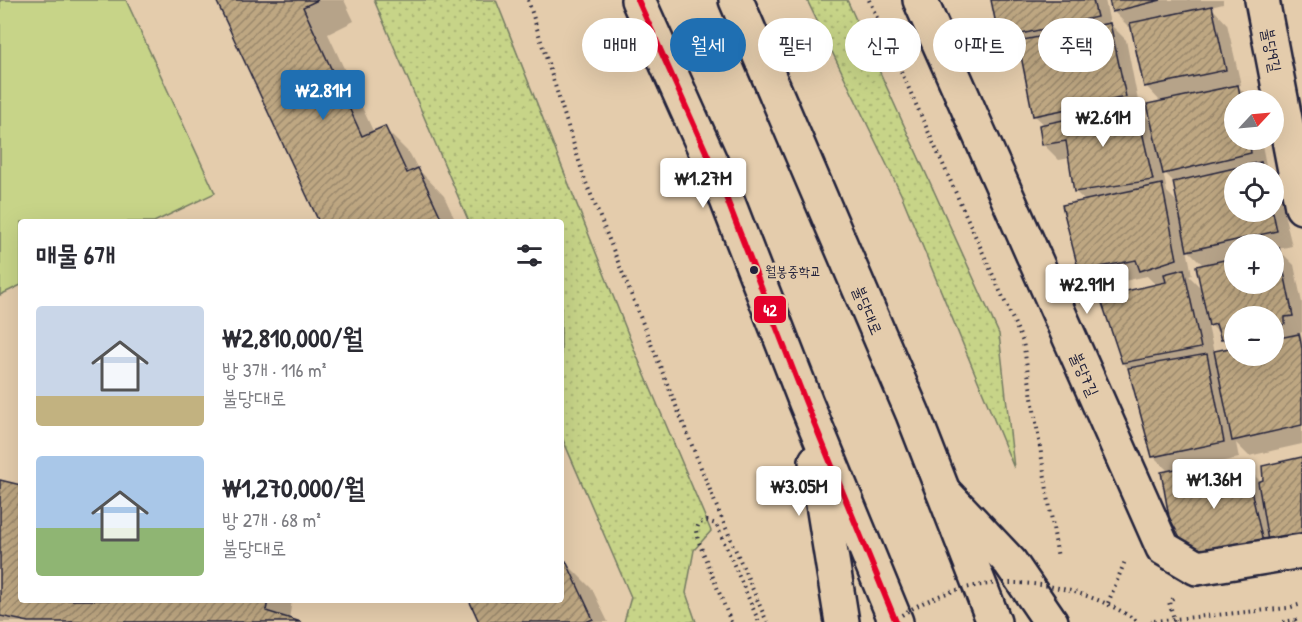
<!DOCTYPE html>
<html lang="ko">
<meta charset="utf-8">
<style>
body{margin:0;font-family:"Patrick Hand","Poor Story",sans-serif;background:#f2f2f3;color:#2b2b33;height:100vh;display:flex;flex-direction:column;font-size:22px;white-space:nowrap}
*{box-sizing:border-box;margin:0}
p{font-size:20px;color:#7c7c81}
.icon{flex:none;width:33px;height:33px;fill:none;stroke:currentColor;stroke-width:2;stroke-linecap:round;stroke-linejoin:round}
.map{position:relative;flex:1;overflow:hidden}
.side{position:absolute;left:18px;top:219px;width:546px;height:384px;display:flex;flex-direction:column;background:#fff;border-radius:6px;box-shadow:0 6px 24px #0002}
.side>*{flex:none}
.guide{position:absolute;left:582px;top:18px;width:570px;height:54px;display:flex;gap:12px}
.needle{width:39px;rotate:64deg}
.buttons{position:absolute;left:1224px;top:90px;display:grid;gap:12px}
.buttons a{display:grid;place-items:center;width:60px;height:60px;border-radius:50%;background:#fff;box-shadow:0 6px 24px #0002;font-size:30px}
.price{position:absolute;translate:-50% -51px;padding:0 14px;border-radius:6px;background:#fff;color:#222;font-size:20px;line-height:39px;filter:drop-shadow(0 2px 3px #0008)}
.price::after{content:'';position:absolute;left:50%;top:36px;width:18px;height:14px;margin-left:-9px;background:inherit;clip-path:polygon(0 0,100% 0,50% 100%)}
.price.selected{background:#1f6fb2;color:#fff}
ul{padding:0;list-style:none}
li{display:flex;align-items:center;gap:18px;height:150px;padding:0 18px}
li span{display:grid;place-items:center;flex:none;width:168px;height:120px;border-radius:6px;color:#555}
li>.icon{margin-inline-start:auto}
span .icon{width:72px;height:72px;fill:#fffc;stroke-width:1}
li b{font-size:26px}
h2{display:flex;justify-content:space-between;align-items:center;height:72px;padding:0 18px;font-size:26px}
.tag{padding:0 21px;border-radius:27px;background:#fff;box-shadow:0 6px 24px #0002;font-size:21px;line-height:54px}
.tag.selected{background:#1f6fb2;color:#fff}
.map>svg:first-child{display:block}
.grass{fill:url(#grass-dots);stroke:#747b62;stroke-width:1.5}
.pitch{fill:#c7d488;stroke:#747b62;stroke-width:1.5}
.shadow{fill:#0003;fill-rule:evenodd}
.building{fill:url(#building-hatch);stroke:#22223b;stroke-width:1.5}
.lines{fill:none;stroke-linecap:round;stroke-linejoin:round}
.minor-casing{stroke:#22223b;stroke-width:38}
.major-casing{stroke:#22223b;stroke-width:38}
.path{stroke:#22223b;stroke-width:4;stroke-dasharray:1.5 4.5;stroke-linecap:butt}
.minor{stroke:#e4ccac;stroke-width:33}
.major{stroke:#e4ccac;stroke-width:33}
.path-bridge{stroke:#22223b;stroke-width:4;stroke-dasharray:1.5 4.5;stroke-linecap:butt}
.bus-1-casing{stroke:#e4ccac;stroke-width:10}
.bus-1{stroke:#e4002b;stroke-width:6}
.bus-dot{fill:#22223b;stroke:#e4ccac;stroke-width:2}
.labels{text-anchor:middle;stroke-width:6;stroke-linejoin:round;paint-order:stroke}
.bus-label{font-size:14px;fill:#22223b;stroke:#e4ccac;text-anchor:start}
.street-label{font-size:16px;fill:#22223b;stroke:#e4ccac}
.line-badge{stroke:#e4ccac;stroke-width:2}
.badge-label{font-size:16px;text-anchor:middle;font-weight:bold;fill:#fff}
</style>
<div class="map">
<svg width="1302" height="622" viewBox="0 0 1302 622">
<defs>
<pattern id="grass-dots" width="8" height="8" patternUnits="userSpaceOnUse" patternTransform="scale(1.5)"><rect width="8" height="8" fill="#c7d488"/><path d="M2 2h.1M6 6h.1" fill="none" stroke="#abb676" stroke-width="1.8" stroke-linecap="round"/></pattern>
<pattern id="building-hatch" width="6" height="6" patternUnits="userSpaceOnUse" patternTransform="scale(1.5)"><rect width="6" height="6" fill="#bea782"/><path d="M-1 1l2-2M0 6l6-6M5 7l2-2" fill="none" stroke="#9a886c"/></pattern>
</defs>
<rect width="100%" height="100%" fill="#e4ccac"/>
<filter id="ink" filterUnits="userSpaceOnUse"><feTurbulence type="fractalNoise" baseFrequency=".0167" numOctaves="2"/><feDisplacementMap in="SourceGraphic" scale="12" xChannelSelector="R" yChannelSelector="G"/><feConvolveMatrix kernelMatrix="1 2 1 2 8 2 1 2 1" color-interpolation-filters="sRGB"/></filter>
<g filter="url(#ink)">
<!-- grass -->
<g class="grass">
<path d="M374,0H496L636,354L711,531L694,550L686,593L696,622H624L631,597L561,435V222H469Z"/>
<path d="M807,0H847L999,334L1014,468L901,194Z"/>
</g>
<!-- pitch -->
<path class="pitch" d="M0,0H126L215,193L154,222H21V285L0,295Z"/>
<!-- shadow -->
<g class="shadow">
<path d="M218,0H344L354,21L328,34L374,133L384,128L410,154L418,169L444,196L456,222H321Z"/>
<path d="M993,0H1105L1110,24L1126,40L1140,111L1153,123L1161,102L1146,86L1133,26L1129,27L1113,11L1110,0H1223V4L1211,7L1227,24L1241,85L1237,86L1252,100H1234V140H1261L1267,170L1269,172H1234V212H1274V177L1276,180L1292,246L1278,249L1294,265L1302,303V332L1300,333L1302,339V444L1249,456L1236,443L1239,458L1210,464L1218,473L1245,466L1261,482L1302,458V558L1198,555L1182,538L1169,472L1153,456L1129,369L1123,363L1102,297L1099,299L1083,283L1086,202L1076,192L1070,158L1059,160L1043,144L1045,125L1034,115L1022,53L1016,54L1001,38ZM1163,171L1175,183L1179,204L1167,192ZM1234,244H1274V284H1234ZM1187,249L1204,266L1203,290L1189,276L1192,275ZM1147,276L1157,286L1111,296V294L1118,291L1115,283ZM1234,316H1274V356H1234ZM1207,321L1221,335L1222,339L1232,349L1214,353Z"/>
<path d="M0,482L21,487V600H292L289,620L296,622H0Z"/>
<path d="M566,563L592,589L608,622H481L470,600H561V565Z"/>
</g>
<!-- building -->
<g class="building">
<path d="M216,0H318L303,7L362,136L385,126L407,173L418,168L443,222H319Z"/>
<path d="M991,0H1093L1097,17L999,39Z"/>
<path d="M1109,0H1161L1112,12Z"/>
<path d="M1212,6L1226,70L1144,87L1130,23Z"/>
<path d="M1110,23L1126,97L1033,116L1018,41Z"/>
<path d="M1238,85L1241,100H1234V140H1249L1251,153L1163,174L1147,104Z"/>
<path d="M1136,105L1153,180L1074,192L1066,141L1042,145L1039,125Z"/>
<path d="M1261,162L1263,172H1234V212H1273L1277,231L1187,251L1173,182Z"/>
<path d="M1162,184L1177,259L1140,271L1136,260L1100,267L1103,276L1082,284L1062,205Z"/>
<path d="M1279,248L1293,316L1285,317V324L1274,327V316H1234V337L1221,340L1216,324L1209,326L1196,266L1234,258V284H1274V249Z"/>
<path d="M1184,269L1201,348L1122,363L1100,297L1166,282L1164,274Z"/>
<path d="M1299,334L1302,348V425L1232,441L1214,351L1234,347V356H1274V339Z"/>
<path d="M1207,354L1224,442L1152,457L1128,368Z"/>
<path d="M1302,457V539L1269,547L1258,482L1263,480L1262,466Z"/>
<path d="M1210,462L1212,473L1245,464L1265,551L1219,559L1181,539L1169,517L1161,472Z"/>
<path d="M0,480L21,485V600H268L266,611L301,622H29L0,616Z"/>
<path d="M566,561L593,619L586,622H479L469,600H561V563Z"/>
</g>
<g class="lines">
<defs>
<g id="minor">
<path d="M920,0L1163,548L1197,568L1302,551"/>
<path d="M1262,0L1302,207"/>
<path d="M943,491L1010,562L1051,622"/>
</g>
<g id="major">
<path d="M638,0L724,192L806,403L896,622"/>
<path d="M736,0L913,414L994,622"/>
<path d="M816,461L842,622"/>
</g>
</defs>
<!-- minor casing -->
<use href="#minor" class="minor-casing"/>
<!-- major casing -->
<use href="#major" class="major-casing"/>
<!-- path -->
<g class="path">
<path d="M528,0L585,180L716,505L767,622"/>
<path d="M869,0L1023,342L1058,558"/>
<path d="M1173,599L1169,602L1175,622"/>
<path d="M1108,603L1125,561"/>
<path d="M731,622L698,540L696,531L699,523L707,521L716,524L759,622"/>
<path d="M1151,622L1154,621"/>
<path d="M1283,622L1295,620L1296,622"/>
</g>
<!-- minor -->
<use href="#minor" class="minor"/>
<!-- major -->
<use href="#major" class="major"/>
<!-- path-bridge -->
<g class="path-bridge">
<path d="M1154,621L1288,608L1302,604"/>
<path d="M892,622C964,567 1066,573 1139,622"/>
</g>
<defs>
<path id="bus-1" d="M638,0L724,192L806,403L896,622"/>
</defs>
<!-- bus-1 casing -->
<use href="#bus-1" class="bus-1-casing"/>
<!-- bus-1 -->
<use href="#bus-1" class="bus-1"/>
</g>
</g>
<!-- markers -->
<circle class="bus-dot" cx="754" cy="270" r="5"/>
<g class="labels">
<!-- bus labels -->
<g class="bus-label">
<text x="765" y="276">월봉중학교</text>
</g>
<!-- street labels -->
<g class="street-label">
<text transform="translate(1272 50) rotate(79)" y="6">불당9길</text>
<text transform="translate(868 310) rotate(67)" y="6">불당대로</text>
<text transform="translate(1085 374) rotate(66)" y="6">불당7길</text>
</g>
</g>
<rect class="line-badge" x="753" y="295" width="34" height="29" rx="6" fill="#e4002b"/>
<g class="badge-label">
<text x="770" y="316">42</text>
</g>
</svg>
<div class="buttons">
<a><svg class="needle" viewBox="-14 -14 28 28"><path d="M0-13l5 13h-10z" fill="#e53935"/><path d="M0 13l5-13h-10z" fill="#7c7c81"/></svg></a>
<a><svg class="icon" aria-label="locate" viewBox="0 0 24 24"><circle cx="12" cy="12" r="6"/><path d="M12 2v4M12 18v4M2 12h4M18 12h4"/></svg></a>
<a>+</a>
<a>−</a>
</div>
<b class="price selected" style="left:323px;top:121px">₩2.81M</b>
<b class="price" style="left:1103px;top:148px">₩2.61M</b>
<b class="price" style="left:703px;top:209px">₩1.27M</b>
<b class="price" style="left:1087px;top:315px">₩2.91M</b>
<b class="price" style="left:1214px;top:510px">₩1.36M</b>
<b class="price" style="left:799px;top:517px">₩3.05M</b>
<div class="guide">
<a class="tag">매매</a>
<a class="tag selected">월세</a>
<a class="tag">필터</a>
<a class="tag">신규</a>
<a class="tag">아파트</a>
<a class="tag">주택</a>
</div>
<section class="side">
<h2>매물 6개<svg class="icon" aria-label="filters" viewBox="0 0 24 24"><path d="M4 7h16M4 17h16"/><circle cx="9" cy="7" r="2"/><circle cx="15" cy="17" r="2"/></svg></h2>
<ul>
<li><span style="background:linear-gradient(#c9d6e8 75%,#c2b280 0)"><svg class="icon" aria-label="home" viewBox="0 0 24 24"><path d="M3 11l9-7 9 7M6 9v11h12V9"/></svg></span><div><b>₩2,810,000/월</b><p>방 3개 · 116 m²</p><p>불당대로</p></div></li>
<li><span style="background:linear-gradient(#a9c7e8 60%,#8fb573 0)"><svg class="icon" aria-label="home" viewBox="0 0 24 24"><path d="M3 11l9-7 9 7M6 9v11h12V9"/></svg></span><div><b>₩1,270,000/월</b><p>방 2개 · 68 m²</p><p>불당대로</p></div></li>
</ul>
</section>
</div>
